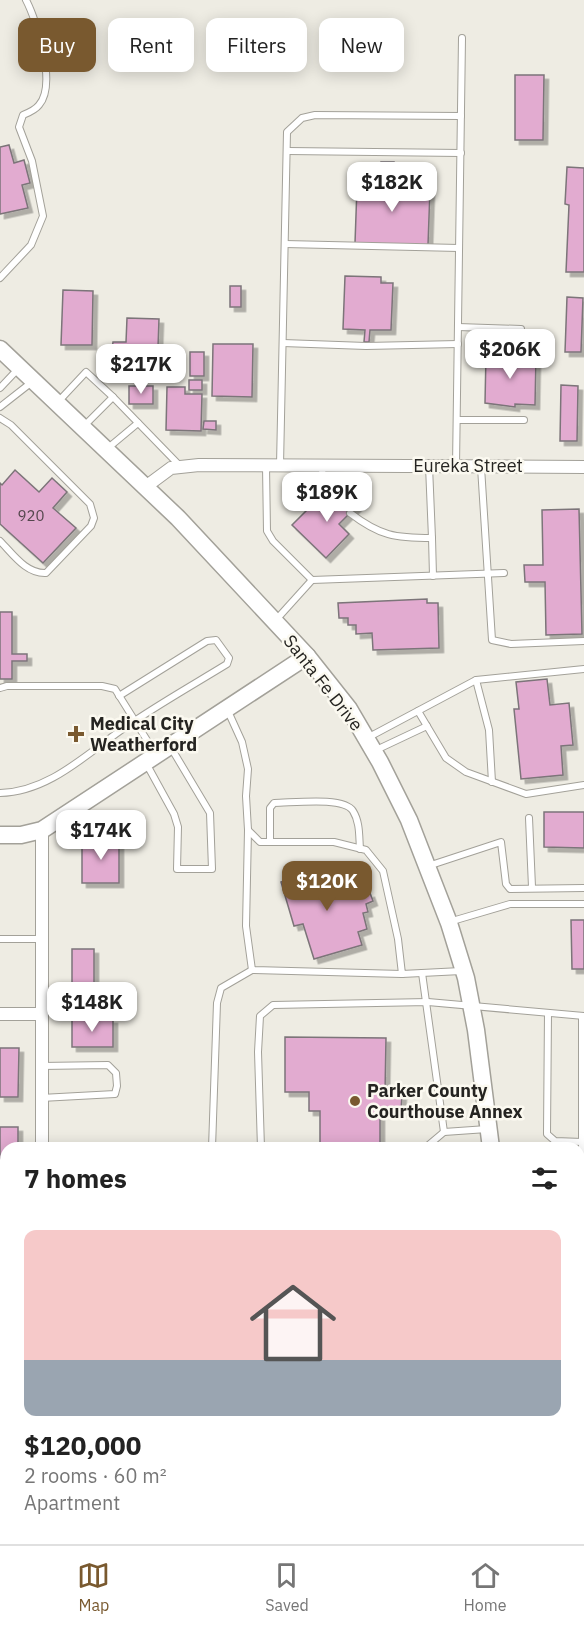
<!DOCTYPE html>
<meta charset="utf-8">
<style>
body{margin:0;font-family:"IBM Plex Sans",sans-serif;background:#f2f2f2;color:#222;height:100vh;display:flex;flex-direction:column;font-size:22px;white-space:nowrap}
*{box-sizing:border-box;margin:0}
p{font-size:20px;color:#767676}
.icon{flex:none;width:33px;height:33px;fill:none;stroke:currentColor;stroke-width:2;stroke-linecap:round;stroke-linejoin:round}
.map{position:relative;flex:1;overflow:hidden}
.sheet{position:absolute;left:0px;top:1142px;width:585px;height:404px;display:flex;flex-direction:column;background:#fff;border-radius:18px 18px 0 0;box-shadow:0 3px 15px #0003}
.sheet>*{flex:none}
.guide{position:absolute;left:18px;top:18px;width:549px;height:54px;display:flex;gap:12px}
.price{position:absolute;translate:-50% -51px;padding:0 14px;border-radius:12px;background:#fff;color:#222;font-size:20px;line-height:39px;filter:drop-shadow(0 2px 3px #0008)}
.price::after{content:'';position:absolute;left:50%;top:36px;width:18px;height:14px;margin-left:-9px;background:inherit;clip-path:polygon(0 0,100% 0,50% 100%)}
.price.selected{background:#79592f;color:#fff}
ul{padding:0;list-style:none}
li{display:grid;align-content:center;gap:12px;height:318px;padding:0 24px}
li+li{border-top:2px solid #e0e0e0}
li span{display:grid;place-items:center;height:186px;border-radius:12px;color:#555}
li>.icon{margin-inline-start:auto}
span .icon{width:108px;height:108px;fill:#fffc;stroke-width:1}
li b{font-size:26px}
h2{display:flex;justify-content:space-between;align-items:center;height:72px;padding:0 24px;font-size:26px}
.tag{padding:0 21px;border-radius:12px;background:#fff;box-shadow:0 3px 15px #0003;font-size:21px;line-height:54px}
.tag.selected{background:#79592f;color:#fff}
.menu{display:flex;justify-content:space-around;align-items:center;height:84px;border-top:2px solid #e0e0e0;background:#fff;font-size:16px;color:#767676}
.menu a{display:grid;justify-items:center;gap:3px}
.menu .selected{color:#79592f}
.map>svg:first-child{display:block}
.building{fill:#e2abd0;stroke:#7c7479;stroke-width:1.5;filter:url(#shadow)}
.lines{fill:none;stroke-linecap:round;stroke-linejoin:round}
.lane-casing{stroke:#a3a199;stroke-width:8}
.street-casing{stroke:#a3a199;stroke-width:14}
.secondary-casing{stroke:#a3a199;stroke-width:19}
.lane{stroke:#fff;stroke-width:6}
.street{stroke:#fff;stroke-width:12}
.secondary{stroke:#fff;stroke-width:16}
.poi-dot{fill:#79592f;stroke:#fbf9f0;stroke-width:2}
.labels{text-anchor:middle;stroke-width:5;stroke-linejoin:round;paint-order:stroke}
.number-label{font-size:15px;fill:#54464d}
.street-label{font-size:18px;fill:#252421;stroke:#fbf9f0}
.poi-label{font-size:18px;font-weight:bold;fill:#252421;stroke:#fbf9f0;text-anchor:start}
</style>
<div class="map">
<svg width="584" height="1544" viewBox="0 0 584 1544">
<defs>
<filter id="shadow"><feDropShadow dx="4.5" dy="4.5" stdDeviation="0" flood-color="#0004"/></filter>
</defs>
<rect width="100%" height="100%" fill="#eeece3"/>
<!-- building -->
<g class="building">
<path d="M515,75H544L543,140H515Z"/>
<path d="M9,145L14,163L24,160L30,183L22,185L28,208L0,214V147Z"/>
<path d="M381,162H394V189H430L428,245L355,243L357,187L381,188Z"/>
<path d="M567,167L584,168V272H566L569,205L565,204Z"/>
<path d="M345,276L381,277V283H393L391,330H370L369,342H364L365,330L343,329Z"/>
<rect x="230" y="286" width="11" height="21"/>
<path d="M63,290L93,291L92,345H61Z"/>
<path d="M567,297L583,298L581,352H565Z"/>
<path d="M127,318L159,319L157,375L124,374L125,350H112L113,342H126Z"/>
<path d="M213,344H253L252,397L212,396Z"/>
<rect x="190" y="352" width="14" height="24"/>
<path d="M486,354L536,356L535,405L515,404V407L485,403Z"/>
<rect x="189" y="380" width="13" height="10"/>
<path d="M561,385L578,386L577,441H560Z"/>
<rect x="129" y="386" width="24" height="18"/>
<path d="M167,387H185V394H202L201,431L166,430Z"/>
<path d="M204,421H216V430L203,429Z"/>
<path d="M15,470L39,492L52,478L67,492L53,508L76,528L43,563L0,524V483L2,485Z"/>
<path d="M348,488L362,501L339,524L349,534L326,558L292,525L316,501L326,511Z"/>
<path d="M579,509L582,634L546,635L545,582H525L524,565H543L542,510Z"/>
<path d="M427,599V603H438L439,648L373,650L372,633L356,634V625H348V618H339L338,603Z"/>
<path d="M0,612H12V654H27V661H12V679H0Z"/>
<path d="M547,679L550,705L569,703L573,745L561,746L563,775L521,779L514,709H519L516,682Z"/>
<path d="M544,812H584V848L544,847Z"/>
<path d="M98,836H119V883H82V845H98Z"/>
<path d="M315,872L319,886L353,875L359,896L370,893L373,901L366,904L368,912L363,913L367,929L358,932L362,945L314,959L303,924L294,926L281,882Z"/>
<path d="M571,920H584V969H572Z"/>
<rect x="72" y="949" width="22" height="51"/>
<rect x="72" y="1019" width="41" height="28"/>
<path d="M285,1037L386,1038L385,1092H402L401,1112L380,1111V1148L320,1147V1111H309V1092H285Z"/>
<path d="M0,1048H19L18,1097H0Z"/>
<path d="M0,1127H18V1148H6V1163H0Z"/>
<path d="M2,1224L6,1232V1244L0,1247Z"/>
<path d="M581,1251H584V1401H579Z"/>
<path d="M6,1323V1353L0,1354V1324Z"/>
<path d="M579,1415L584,1416V1454H579Z"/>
<path d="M6,1416V1439L0,1440V1446V1417Z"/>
<path d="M109,1539H122V1544H108Z"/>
<rect x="233" y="1539" width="28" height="5"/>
</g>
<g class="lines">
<defs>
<g id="lane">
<path d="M288,151L461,153"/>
<path d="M285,244L459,248"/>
<path d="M0,278L31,245L43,216L32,161L19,127L23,115C28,113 36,109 39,105C57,85 37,21 26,0"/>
<path d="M458,327L521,329"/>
<path d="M283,343L366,346L458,344"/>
<path d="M0,388L18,369"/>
<path d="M113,397L181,467"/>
<path d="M57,403L86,372L113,397L84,426"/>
<path d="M0,407L32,382"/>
<path d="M0,418L11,425L90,504L94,518L91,526L46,573C26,574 13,554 0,541"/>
<path d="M457,420H524"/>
<path d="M108,448L138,423"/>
<path d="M280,465L287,132L302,118L315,115L461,116"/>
<path d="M266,466L267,531L273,541L312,580L504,573"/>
<path d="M322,466L323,488L337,500"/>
<path d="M429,466L432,538"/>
<path d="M456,466L462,38"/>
<path d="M481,467L492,640L511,644L584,641"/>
<path d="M350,513C380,536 395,538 432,538L433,576"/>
<path d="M275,621L312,580"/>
<path d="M476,680L489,730L492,782"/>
<path d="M0,688L7,686H102L115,689L155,753"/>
<path d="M227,709L242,742L248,769L246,796L248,830L260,842H334L366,850L383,871L398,939L402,974L461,971"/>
<path d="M418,711L446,758L466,772L526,794L584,785"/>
<path d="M369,737L476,680L584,669"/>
<path d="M374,751L427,726"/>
<path d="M146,763L174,814L178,827L177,869H212L210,813L170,746"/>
<path d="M0,793C53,792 93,747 136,720C166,700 196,683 227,664L229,658L216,640L207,641L119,696"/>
<path d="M529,818L532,887"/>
<path d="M248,830L246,926L252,970L402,974"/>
<path d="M270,842V808L274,803C292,803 344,796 353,811C360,822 359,836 360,849"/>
<path d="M428,866L501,842L506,884L510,889L584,888"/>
<path d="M449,922L510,904H584"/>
<path d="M0,939H41"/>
<path d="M422,973L444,1132"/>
<path d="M548,1013L547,1134L555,1141L582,1142"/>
<path d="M41,1098L115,1094L117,1086L116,1073L108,1065L41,1066"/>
<path d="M212,1148L217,1003L221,988L252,970"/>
<path d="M261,1148L258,1052L260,1016L273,1005L428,1002L584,1016"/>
<path d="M425,1148L444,1132L487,1129"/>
<path d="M0,1184H6"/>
<path d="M582,1202V1016"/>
<path d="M579,1244L584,1243"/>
<path d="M579,1405L584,1406"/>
<path d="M579,1460H584"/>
<path d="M309,1544L311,1539"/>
<path d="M437,1544V1539"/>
</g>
<g id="street">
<path d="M144,488L171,468L199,465L584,467"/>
<path d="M0,1014H40"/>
<path d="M42,1148V830"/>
<path d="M579,1202H584"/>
<path d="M0,1291H6"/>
<path d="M0,1471L6,1470"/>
<path d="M0,1485L6,1504"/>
<path d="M17,1539L18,1544"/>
<path d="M200,1544V1539"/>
</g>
<g id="secondary">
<path d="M0,349L178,518L307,656L349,709L380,762L409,820L449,923L466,978L476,1030L491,1148"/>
<path d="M0,835H21L42,830L307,656"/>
<path d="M479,1544L480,1539"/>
</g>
</defs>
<!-- lane casing -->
<use href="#lane" class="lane-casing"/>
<!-- street casing -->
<use href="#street" class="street-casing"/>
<!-- secondary casing -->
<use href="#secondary" class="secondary-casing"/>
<!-- lane -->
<use href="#lane" class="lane"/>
<!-- street -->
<use href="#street" class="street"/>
<!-- secondary -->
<use href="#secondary" class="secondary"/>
</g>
<!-- markers -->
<g class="poi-dot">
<path d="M73 725h6v6h6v6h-6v6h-6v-6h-6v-6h6z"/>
<circle cx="355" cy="1101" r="6"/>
</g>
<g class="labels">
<!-- number labels -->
<g class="number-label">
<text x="31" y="521">920</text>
</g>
<!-- street labels -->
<g class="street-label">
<text x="468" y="472">Eureka Street</text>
<text transform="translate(323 683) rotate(52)" y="6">Santa Fe Drive</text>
</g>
<!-- poi labels -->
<g class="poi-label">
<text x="90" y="730">Medical City<tspan x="90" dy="21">Weatherford</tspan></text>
<text x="367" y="1097">Parker County<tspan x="367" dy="21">Courthouse Annex</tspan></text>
</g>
</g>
</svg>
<b class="price" style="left:392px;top:213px">$182K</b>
<b class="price" style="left:510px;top:380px">$206K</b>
<b class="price" style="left:141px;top:395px">$217K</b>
<b class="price" style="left:327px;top:523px">$189K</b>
<b class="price" style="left:101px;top:861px">$174K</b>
<b class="price selected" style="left:327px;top:912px">$120K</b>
<b class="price" style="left:92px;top:1033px">$148K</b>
<div class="guide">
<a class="tag selected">Buy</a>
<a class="tag">Rent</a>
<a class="tag">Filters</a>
<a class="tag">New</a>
</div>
<section class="sheet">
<h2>7 homes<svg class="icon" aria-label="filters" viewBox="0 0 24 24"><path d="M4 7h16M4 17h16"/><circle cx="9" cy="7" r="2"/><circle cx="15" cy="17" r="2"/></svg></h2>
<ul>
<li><span style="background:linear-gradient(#f6c9c9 70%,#9aa5b1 0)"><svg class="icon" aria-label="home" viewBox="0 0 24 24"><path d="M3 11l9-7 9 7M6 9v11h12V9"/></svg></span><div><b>$120,000</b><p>2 rooms · 60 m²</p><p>Apartment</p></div></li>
</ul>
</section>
</div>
<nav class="menu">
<a class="selected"><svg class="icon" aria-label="map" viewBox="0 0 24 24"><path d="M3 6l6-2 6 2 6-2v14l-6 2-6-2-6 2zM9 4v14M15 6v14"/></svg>Map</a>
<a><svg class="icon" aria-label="saved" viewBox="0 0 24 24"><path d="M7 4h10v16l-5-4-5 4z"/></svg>Saved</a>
<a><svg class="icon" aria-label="home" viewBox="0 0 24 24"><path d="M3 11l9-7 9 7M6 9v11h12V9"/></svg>Home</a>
</nav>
